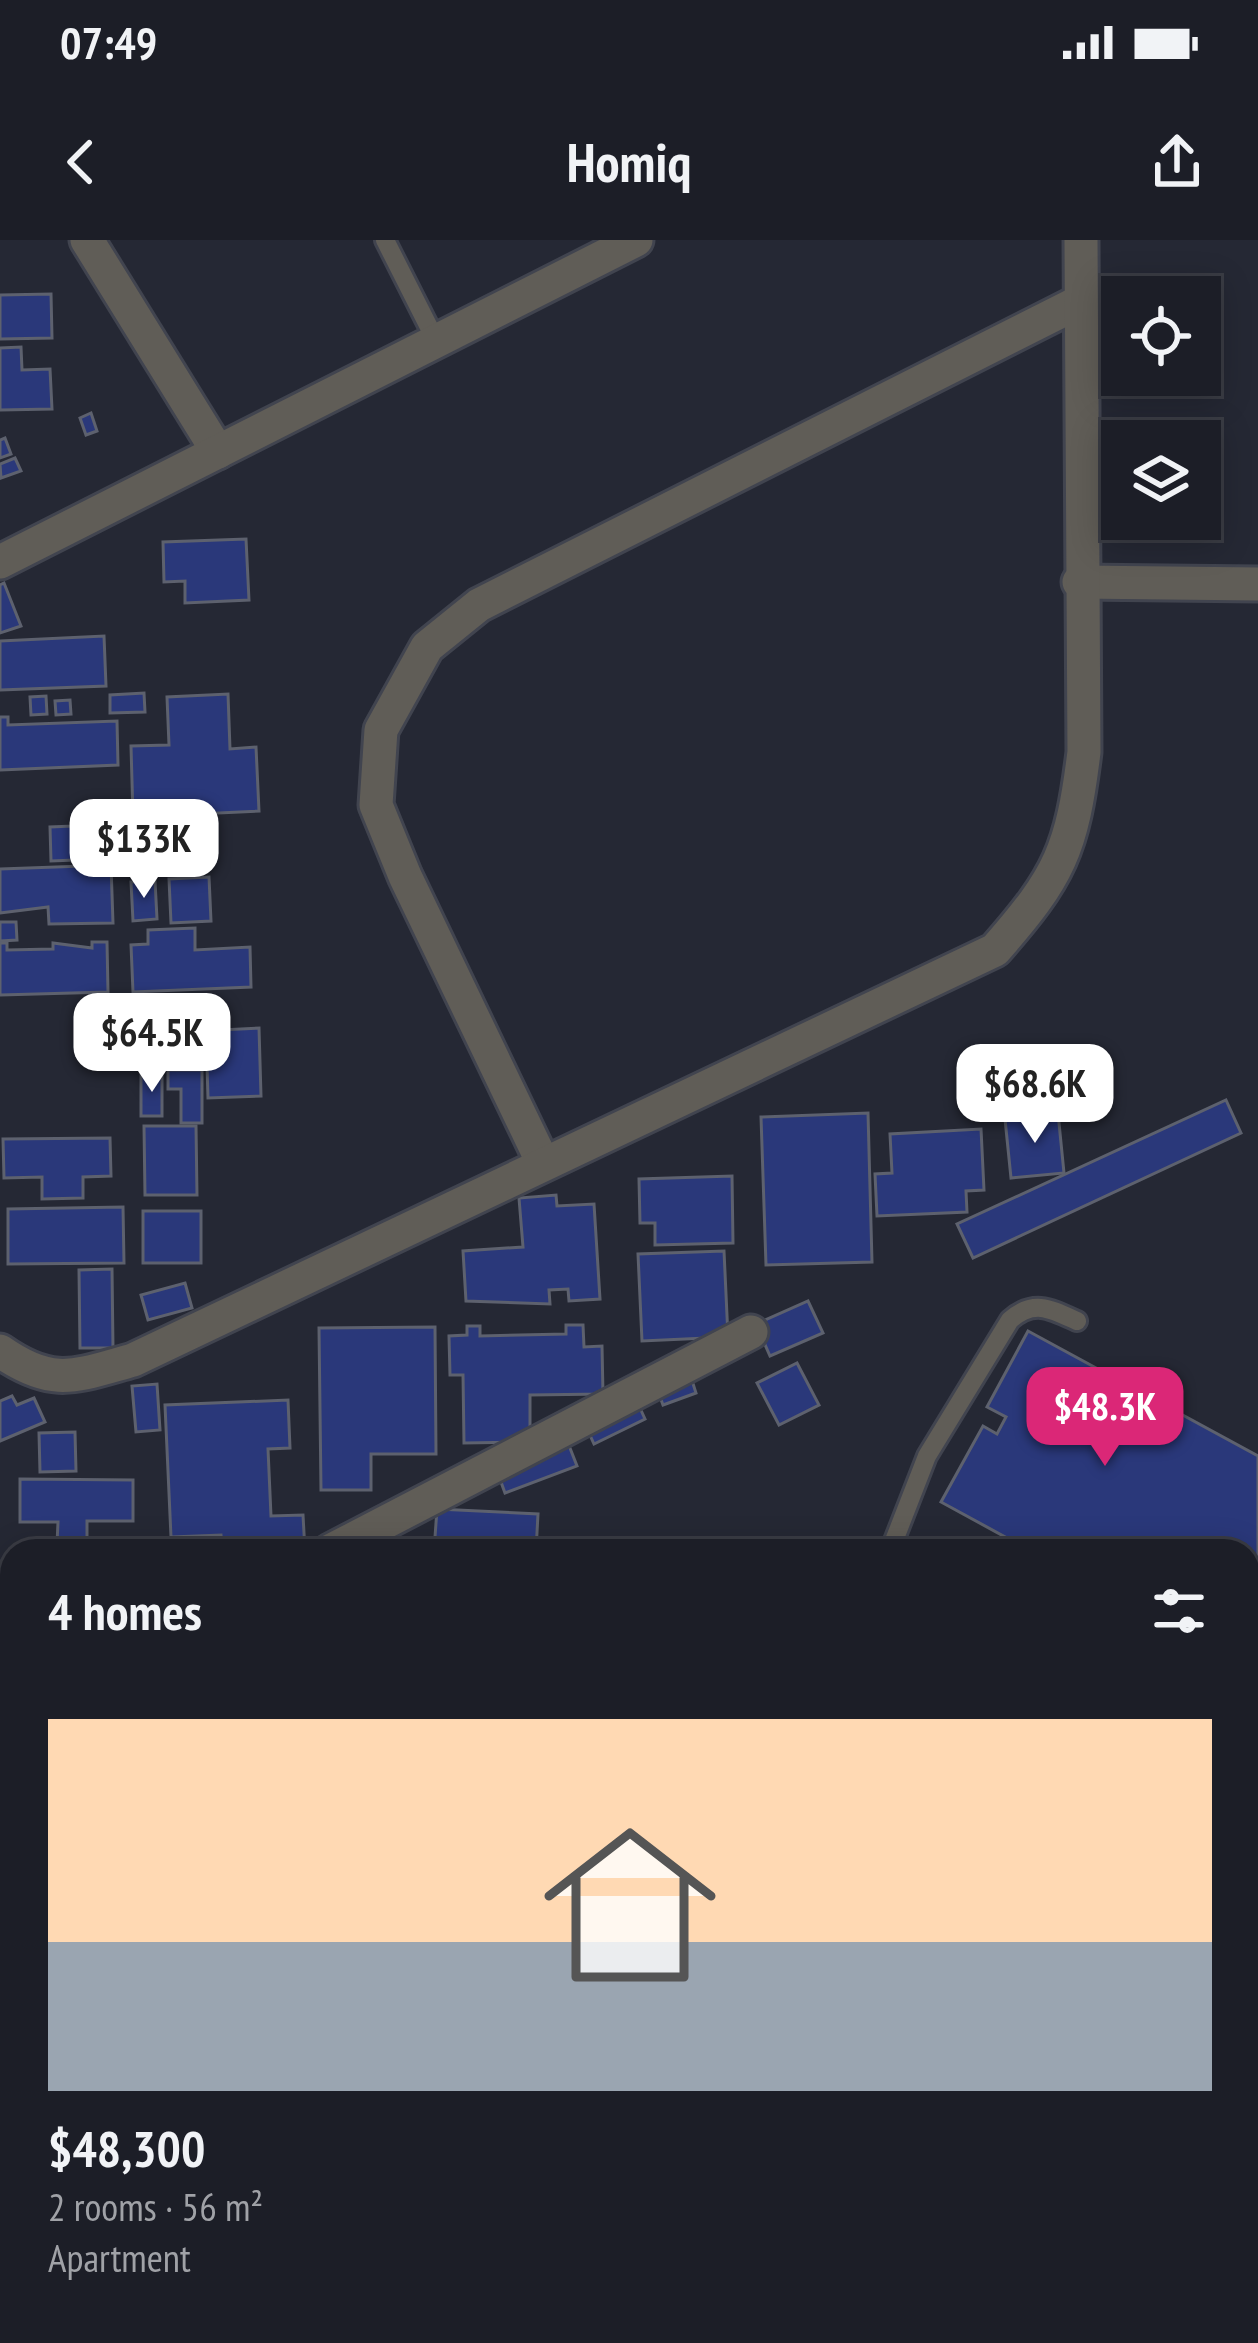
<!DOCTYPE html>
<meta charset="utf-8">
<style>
body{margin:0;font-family:"PT Sans Narrow",sans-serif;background:#25272f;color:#f1f3f6;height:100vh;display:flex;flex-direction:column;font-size:45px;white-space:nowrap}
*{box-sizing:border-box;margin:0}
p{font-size:39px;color:#a0a2a7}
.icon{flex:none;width:66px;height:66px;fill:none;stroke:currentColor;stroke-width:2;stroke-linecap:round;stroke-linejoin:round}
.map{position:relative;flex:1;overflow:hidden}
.side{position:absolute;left:0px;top:1299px;width:1260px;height:804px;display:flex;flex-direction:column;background:#1c1e27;border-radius:36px 36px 0 0;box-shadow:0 6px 30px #0003,0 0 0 3px #3a3c44}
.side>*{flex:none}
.tools{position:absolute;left:1101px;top:36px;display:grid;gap:24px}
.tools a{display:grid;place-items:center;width:120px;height:120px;border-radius:0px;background:#1c1e27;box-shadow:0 6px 30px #0003,0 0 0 3px #3a3c44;font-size:60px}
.price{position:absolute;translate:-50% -102px;padding:0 27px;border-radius:24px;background:#fff;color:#222;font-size:39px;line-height:78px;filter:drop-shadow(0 3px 6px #0008)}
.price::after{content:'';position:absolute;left:50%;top:72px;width:36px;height:27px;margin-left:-18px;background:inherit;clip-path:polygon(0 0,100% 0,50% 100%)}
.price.selected{background:#db2777;color:#fff}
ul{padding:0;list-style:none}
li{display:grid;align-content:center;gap:24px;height:636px;padding:0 48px}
li span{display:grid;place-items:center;height:372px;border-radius:0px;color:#555}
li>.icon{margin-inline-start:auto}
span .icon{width:216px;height:216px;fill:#fffc;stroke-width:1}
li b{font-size:51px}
h2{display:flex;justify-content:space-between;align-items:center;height:144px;padding:0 48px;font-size:51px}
.status{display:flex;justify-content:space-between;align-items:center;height:84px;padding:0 60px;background:#1c1e27;direction:ltr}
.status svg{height:33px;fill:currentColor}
header{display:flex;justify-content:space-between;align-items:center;height:156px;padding:0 48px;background:#1c1e27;font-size:54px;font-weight:800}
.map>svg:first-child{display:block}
.building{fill:#2a387a;stroke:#5d616e;stroke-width:3}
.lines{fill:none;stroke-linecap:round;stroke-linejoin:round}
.service-casing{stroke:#41444f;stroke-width:24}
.minor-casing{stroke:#41444f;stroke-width:39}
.service{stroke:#605d57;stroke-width:18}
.minor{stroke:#605d57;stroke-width:33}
</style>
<div class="status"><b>07:49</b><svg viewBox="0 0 49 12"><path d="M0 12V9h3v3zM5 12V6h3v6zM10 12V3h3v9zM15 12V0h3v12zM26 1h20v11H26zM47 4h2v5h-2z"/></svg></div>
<header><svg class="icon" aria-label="back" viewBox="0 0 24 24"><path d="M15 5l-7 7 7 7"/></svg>Homiq<svg class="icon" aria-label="share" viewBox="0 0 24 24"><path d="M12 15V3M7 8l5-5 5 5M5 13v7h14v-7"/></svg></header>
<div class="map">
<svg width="1258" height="2103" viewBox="0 0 1258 2103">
<rect width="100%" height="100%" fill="#252834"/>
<!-- building -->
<g class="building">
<path d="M51,54L52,98L0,99V55Z"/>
<path d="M21,107L22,130L50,129L52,169L0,170V108Z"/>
<path d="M91,173L97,191L86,195L80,178Z"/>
<path d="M5,198L11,214L0,218V200Z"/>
<path d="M15,218L21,231L1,238L0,224Z"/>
<path d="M246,299L249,360L185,363V341L164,342L163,302Z"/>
<path d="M4,343L21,386L0,393V345Z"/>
<path d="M104,396L106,446L0,450V401Z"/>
<path d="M144,453L145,472L110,473V455Z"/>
<path d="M228,454L230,509L256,507L259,571L133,577L131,506L169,505L167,457Z"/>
<path d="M46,456L47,474L31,475L30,457Z"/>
<path d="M70,460L71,474L56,475L55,461Z"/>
<path d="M0,477H8V485L117,481L118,525L0,530Z"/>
<path d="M109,581L110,622L80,623L78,582Z"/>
<path d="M73,586L75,620L51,621L50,587Z"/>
<path d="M161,587L162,619L136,620L134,589Z"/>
<path d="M111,625L113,683L49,684L48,667L0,673V629Z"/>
<path d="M209,637L211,681L171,683L169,639Z"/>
<path d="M155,641L157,679L133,681L131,642Z"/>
<path d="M0,682H16L17,700L0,701Z"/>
<path d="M195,688V710L250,707L251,747L133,752L131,705L148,704V690Z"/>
<path d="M92,702H107L108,752L0,755V703H7V710L53,709V703L92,708Z"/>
<path d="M221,775V790L259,788L261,856L208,858L207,825L144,827L143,791L176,790V777Z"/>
<path d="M168,830H202V883H181V849H168Z"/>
<path d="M162,833V876H141V834Z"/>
<path d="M1226,860L1241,893L973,1018L957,984Z"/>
<path d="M868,873L872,1022L766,1025L761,877Z"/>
<path d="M1058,873L1064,933L1011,938L1005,879Z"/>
<path d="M144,886H196L197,955H145Z"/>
<path d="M981,889L984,950L966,951L967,972L877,976L875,934L892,933L890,894Z"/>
<path d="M110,898L111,936L83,937V958L42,959V937L4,938L3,899Z"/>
<path d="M732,936L733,1003L655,1005V983H640L639,939Z"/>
<path d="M556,955L557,966L594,964L600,1059L569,1061L568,1049L549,1050L550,1064L466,1061L463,1011L523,1007L519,958Z"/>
<path d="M123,967L124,1023L8,1024V969Z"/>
<rect x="143" y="971" width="58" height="52"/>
<path d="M724,1011L728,1097L642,1101L638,1014Z"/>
<path d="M112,1029L113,1108H80L79,1030Z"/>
<path d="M185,1043L192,1068L148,1080L141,1055Z"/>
<path d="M808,1061L823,1093L770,1116L756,1084Z"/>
<path d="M566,1085H583L584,1107L602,1106L603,1154L530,1155V1202L464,1203L463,1135H450L449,1096L467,1095V1086H480V1096L566,1094Z"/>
<path d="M435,1087L436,1214H371V1250H321L319,1088Z"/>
<path d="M1028,1091L1258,1216V1395L1248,1414V1311H1031L941,1262L983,1186L997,1194L1006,1177L987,1167Z"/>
<path d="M797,1123L819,1165L779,1185L757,1143Z"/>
<path d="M689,1131L696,1153L663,1165L655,1143Z"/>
<path d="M157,1144L160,1190L136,1192L132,1146Z"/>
<path d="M12,1156L17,1165L34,1158L45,1182L0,1201V1161Z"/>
<path d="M635,1157L645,1179L594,1204L584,1182Z"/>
<path d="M288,1160L290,1208L268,1209L271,1276L303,1275L305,1311H222L221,1295L171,1297L165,1165Z"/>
<path d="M75,1192L76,1231L40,1232L39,1193Z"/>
<path d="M568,1203L577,1226L505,1253L497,1231Z"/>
<path d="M20,1239L133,1240V1281H87V1304H57L58,1282H20Z"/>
<path d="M437,1269L538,1274L536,1311H434Z"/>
<path d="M1258,2065V2103H1247L1248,2066Z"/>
<path d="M468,2091H628L629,2103H468Z"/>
<path d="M645,2091H814L815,2103H645Z"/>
<path d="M844,2091H935L957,2093L956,2103H843Z"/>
</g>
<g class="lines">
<defs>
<g id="service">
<path d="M385,0L436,101"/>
<path d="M890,1311L927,1216L1010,1080C1034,1059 1051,1069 1077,1081"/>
<path d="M1248,1536L1258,1537"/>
</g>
<g id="minor">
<path d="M87,0L218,212"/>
<path d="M0,322L636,0"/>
<path d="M1079,342L1258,344"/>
<path d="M542,921L405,636L376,565L381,490L427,407L479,365L1079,62"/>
<path d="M0,1111C53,1148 75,1136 133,1120L995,710C1060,636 1072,610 1084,512L1081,0"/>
<path d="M330,1311L751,1092"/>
<path d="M0,1483L12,1477"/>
<path d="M1248,1793L1258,1771"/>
<path d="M1248,1876L1258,1878"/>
<path d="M0,1895L12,1920"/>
<path d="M95,2091L101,2103"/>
<path d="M1083,2103L1089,2091"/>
</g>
</defs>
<!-- service casing -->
<use href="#service" class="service-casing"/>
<!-- minor casing -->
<use href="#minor" class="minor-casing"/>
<!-- service -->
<use href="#service" class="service"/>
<!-- minor -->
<use href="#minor" class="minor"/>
</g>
</svg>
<div class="tools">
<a><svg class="icon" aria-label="locate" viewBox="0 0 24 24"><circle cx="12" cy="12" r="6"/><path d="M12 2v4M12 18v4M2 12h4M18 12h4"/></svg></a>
<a><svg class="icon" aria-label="layers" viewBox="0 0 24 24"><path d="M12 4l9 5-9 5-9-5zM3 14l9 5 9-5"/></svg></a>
</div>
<b class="price" style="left:144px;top:661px">$133K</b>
<b class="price" style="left:152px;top:855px">$64.5K</b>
<b class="price" style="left:1035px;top:906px">$68.6K</b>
<b class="price selected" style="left:1105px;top:1229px">$48.3K</b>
<section class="side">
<h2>4 homes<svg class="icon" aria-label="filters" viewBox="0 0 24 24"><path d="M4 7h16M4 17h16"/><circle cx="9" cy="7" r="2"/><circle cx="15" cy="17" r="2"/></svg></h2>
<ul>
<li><span style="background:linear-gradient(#ffd9b3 60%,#9aa5b1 0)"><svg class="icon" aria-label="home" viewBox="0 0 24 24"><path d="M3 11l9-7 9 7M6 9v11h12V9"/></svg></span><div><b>$48,300</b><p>2 rooms · 56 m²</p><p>Apartment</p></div></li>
</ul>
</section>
</div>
